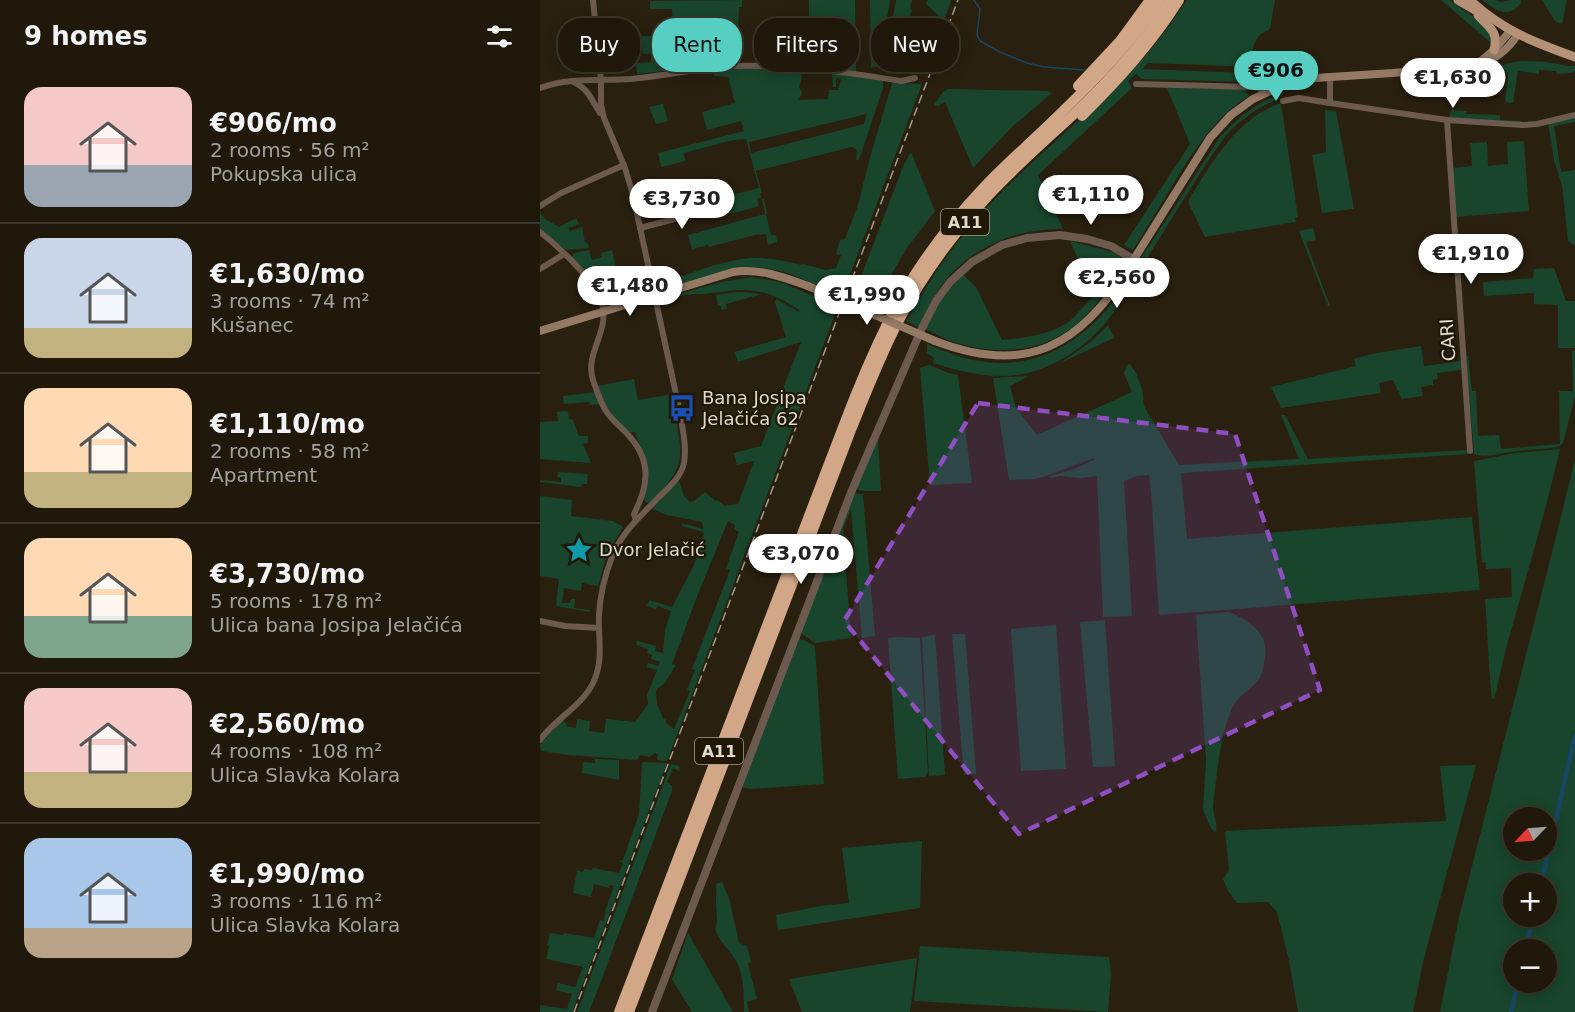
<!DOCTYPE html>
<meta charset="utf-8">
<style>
body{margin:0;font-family:"DejaVu Sans",sans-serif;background:#2c2519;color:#f1f3f6;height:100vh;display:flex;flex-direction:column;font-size:22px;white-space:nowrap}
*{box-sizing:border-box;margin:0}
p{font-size:20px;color:#a1a09d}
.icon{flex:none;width:33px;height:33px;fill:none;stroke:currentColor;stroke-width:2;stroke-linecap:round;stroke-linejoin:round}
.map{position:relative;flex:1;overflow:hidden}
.sheet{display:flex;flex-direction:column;background:#1f180b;width:540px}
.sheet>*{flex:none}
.guide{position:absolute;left:18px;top:18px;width:570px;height:54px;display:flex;gap:12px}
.needle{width:39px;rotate:245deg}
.buttons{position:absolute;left:963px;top:807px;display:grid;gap:12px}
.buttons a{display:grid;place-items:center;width:54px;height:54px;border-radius:50%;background:#1f180b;box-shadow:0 3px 15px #0003,0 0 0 2px #3c372c;font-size:30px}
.price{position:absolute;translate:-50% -51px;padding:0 14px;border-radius:21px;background:#fff;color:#222;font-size:20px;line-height:39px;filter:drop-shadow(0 2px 3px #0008)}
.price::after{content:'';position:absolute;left:50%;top:36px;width:18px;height:14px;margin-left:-9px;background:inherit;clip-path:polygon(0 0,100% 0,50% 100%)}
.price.current{background:#57cec2;color:#111}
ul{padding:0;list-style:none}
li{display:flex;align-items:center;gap:18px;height:150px;padding:0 24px}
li+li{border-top:2px solid #3c372c}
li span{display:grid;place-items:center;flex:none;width:168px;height:120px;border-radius:18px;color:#555}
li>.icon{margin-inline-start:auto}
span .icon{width:72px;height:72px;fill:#fffc;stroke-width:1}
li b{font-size:26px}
h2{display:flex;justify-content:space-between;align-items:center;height:72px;padding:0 24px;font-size:26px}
.chip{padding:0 21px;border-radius:24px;background:#1f180b;box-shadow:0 3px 15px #0003,0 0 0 2px #3c372c;font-size:21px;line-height:54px}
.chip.current{background:#57cec2;color:#111}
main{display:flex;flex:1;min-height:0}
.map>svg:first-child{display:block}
.green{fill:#18452c;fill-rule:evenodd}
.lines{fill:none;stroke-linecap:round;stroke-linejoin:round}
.stream{stroke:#174760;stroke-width:1.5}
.canal{stroke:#174760;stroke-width:5}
.minor{stroke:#6b5a4d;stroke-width:6}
.tertiary{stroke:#6b5a4d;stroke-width:8}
.secondary{stroke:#947965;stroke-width:8}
.primary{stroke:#b49177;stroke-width:9}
.motorway{stroke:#d2a787;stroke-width:10}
.rail{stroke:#a39c8f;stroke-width:1.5;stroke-dasharray:9 4.5;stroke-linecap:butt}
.secondary-bridge{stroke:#947965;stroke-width:8}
.marked{fill:#8f4fc2;fill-opacity:0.2;stroke:#8f4fc2;stroke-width:4.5;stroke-dasharray:12 8;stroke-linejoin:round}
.labels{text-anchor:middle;stroke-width:4.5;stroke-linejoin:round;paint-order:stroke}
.shield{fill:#201706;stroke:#a69f92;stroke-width:1.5}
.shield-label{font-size:16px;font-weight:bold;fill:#dfd9ce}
.street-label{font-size:18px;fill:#dfd9ce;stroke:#201706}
.poi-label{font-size:18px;fill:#dfd9ce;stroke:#201706;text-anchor:start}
</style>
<main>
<section class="sheet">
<h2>9 homes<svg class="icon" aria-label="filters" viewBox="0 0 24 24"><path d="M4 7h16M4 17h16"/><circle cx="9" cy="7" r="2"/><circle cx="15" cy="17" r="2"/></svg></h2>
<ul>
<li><span style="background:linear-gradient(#f6c9c9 65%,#9aa5b1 0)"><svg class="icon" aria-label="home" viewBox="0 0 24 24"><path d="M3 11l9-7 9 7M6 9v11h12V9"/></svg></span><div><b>€906/mo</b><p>2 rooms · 56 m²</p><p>Pokupska ulica</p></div></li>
<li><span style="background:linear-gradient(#c9d6e8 75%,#c2b280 0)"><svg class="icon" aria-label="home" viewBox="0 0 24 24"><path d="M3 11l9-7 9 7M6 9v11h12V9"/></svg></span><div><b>€1,630/mo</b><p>3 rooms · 74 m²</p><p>Kušanec</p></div></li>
<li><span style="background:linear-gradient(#ffd9b3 70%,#c2b280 0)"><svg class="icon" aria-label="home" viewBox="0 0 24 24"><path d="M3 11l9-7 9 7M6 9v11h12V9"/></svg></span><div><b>€1,110/mo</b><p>2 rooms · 58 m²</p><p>Apartment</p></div></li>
<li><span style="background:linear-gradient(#ffd9b3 65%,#7fa58c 0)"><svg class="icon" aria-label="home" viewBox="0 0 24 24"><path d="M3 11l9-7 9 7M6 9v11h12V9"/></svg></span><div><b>€3,730/mo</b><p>5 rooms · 178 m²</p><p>Ulica bana Josipa Jelačića</p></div></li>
<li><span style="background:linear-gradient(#f6c9c9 70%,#c2b280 0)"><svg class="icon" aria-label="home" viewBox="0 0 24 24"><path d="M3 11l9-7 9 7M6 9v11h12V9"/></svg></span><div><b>€2,560/mo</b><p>4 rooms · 108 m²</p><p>Ulica Slavka Kolara</p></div></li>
<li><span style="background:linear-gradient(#a9c7e8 75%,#b9a48a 0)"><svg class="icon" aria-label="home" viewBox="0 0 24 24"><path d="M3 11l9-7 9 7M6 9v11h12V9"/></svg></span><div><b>€1,990/mo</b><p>3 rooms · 116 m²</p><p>Ulica Slavka Kolara</p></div></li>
</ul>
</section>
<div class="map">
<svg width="1035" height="1012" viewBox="0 0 1035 1012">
<rect width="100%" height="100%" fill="#29200f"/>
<!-- green -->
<g class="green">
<path d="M202,0V7H199L198,34L179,35V44H198L197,63L97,74L96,63L111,62V54H103L102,46L63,47L61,37L149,35L148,21H144V27H133L132,9H110V1Z"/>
<path d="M269,0H315L316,72L277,66V64H254V58L269,59Z"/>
<path d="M330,0H350L340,58L345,60L356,0H372L370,7L372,10C368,21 358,55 349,62C345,65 336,67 331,68Z"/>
<path d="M388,0H411L404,21L386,4Z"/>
<path d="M647,0H735L730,29C710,38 714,48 712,67L608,63L602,69L710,73V82L602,79L596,74L588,81L592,88L498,175L523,229C476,228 429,248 401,286C392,299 385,313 379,327L366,321C390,279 417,238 451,203C499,152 555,110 603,58C619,41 633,20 647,0Z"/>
<path d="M901,0H910L946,26L950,30L951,43Z"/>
<path d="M942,0H954L961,2L970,0H981V3C968,20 956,10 942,0Z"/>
<path d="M1002,0H1027L1022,24L1015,21Z"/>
<path d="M218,28H221L222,40L240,41L241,55L231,56L232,63H219Z"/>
<path d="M981,61L1007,62L1028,66H1035V71L1031,73L1017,74L1016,71L999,70V74L978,71L973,103L965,102L968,72L908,80L884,81V79C901,75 916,75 933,73C949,70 964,63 981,61Z"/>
<path d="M215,68L260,70L262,77L259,87L262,92L259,100L288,99L289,90H298L301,79L296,78V87H293L292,73L343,81V88L319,160H316L317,150L312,147L216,171L222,193H220L221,197L217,199L219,206L191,214L188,203L190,202L188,196L219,188L206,139L193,140L144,153L145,161L121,167L118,153L204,131L201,121L167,130L162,112L195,103L188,77L174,76L172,70ZM327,114L324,124L211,153L209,142Z"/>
<path d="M352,83L382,84L302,296L251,274L240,271L217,267L199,268L123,290L118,289L117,285C147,275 181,260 212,258C229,257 246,261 262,265L263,264L286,270L296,268L301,255L296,254L300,240L305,239L318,205L329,161Z"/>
<path d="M627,88L705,89L709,96C674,117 653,152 632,186C619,208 606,229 593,250L584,245L650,144Z"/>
<path d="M408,89L507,91L512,93L473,126L433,168L405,102L398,106L394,105L403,92Z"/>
<path d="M739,95V99C719,106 701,120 686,135C655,179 628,226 599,271C587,291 575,314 558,331C539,351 510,369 483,374C452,380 422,372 393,363L394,358L387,353V344C404,351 421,358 439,361C492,370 536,346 569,307L680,137C697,119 715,103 739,95Z"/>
<path d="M741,103L758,217L755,218L756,222L665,237L649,204V199C672,163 697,117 741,103Z"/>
<path d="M123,104L128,121L116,124L109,107Z"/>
<path d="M785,110L796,111L814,209L782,213L772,155L786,152Z"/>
<path d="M911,110L927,111L926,114L960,115V120L982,121L981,123L909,118Z"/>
<path d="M1035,117V122L1014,126L1021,172L1035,170V246L1028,241L1022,185L1014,160L1008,123Z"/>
<path d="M984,141L989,211L915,217L912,168L932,166L930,143L947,142L948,166L968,164L967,142Z"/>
<path d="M371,152L395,211L367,248L331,309L312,300L364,164Z"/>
<path d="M153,183L156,196L131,202L128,190Z"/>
<path d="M222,199H224L227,213L226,214L231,235H236L237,242L228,245L226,234L220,235L219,234L169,247L168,245L152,249L148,235L225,214Z"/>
<path d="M0,212L5,219L19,227L36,218L39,224L28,228L30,231L42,227L45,242L48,244L49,248L26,250L0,229Z"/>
<path d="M773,228L776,240L766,242L790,306H788L759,231Z"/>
<path d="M530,241L572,252L586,260C572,283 558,305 538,323C503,353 456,356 414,342C404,339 394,333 385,329C395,308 406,291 423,274L436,287L462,340C485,338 517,334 534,317C541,310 547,302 554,295Z"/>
<path d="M49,250L52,260L62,257L61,253L72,250L83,298L64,303L32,257L34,253Z"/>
<path d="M1014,268L1026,301H1035V348H1018V305L994,304V293L944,296L943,282L993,278L994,269Z"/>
<path d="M212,277L240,282L298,306L127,761L117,760L118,754L115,753L109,757L100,755L97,760L29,755L1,751L0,745L22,720L26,723V726L36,728L37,719L50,721L49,731L64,733L66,719L95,722L108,704L107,695L117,670L107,667L108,663L118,666L120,662L111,659L112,655L107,653L108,649L96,645L97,641L116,646L115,651L123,653L125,630L131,611L117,606L116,609L107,606L109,600L132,607L154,565L164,533L163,532L142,526V523L163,529L162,522L127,515L112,509L139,481L144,496L150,502L154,501L165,492L176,501L177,500L185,506L198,504L214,461L197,465L194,453L221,446L261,342L198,362L194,352L246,337L235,302L236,299L259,312L260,311C241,297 222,289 199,290C190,290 180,293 171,293C165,294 158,294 152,294C144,295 137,298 129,297L181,282ZM188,521L195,525L194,529L199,532L186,568L190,570L152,669L155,670L147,690L150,691L134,729L126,723V720L123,718L117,704L116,692L117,689L124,684L136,665L132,664L158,594Z"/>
<path d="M199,292L222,294L186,304L187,309L182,310L180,305L178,306L176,295Z"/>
<path d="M568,325L574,338L520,363L552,341Z"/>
<path d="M881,346L884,366L921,361V370L897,373L898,379L893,380V385L881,387L883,396L861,399L859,391L857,390L853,380L839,383L841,393L741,408L731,387L816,366L814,359L831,354Z"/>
<path d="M1032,350L1035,351V396L1023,443L1020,446C1006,450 991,449 977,451C963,452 947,459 934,454L926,356H928L932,391H936L938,436L959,435L961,449L1020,444L1019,391H1033Z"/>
<path d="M590,364L596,373L602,389L604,406L639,465L759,459L741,415H745L768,459L928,450V454L641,473L647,539L932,517L940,590L619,615L611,490L609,475L597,476L584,481L592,616L563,617L557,476L540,478L520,476L510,478V476L531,470L556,459L554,458L503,477L495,479L469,480L453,378L489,376L470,386L476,408L497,435L592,392L584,373L587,365Z"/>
<path d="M389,365L409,373L418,375L432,483L390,485L380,368Z"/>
<path d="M94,379L98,400L132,394C137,447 157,460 109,503H107L104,500L108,481L107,465L95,432H89C70,415 67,409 57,386Z"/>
<path d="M56,392L61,404L50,405L49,402L24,404L23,396Z"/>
<path d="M25,411L28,412L29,419L33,420L39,436H48V443L43,444L51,463L0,459V422L18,421L17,412Z"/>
<path d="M338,439L341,491H324L315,489Z"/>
<path d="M1020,449C1005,515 985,580 967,645C962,663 959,681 954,699H952C948,666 948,632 945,599L972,597L971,568L946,569V562L942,563L934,461L975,453Z"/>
<path d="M1035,459V1012H900L919,917L1016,537ZM974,818H1006V850H974ZM974,884H1006V916H974ZM974,950H1006V982H974Z"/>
<path d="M18,472L48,474L47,484H42L41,487L0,482V480L21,482V478L17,477Z"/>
<path d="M313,493L323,494L335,636L322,638L311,510L303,528L311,638L275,643L261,633Z"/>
<path d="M0,496L32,500L31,516L73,521L83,527L67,554L58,586L42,583L41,591L24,588L22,603H30L31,599H35L34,608L50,610V612L16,606L19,579L0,576Z"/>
<path d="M689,612C695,614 700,617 705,620C722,631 729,643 724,663C723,669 722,675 718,680C709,692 696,696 691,711C679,741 677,775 673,806C673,815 679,826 675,833L670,826L663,810L666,760L656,615Z"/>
<path d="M565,620L575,766L553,767L540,622Z"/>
<path d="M516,625L526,769L481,771L471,629Z"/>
<path d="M412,634H425L436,774L424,775Z"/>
<path d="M395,635L405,775L389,776L382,637Z"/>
<path d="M358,637L380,638L388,772L385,777L358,779L348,638Z"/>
<path d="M258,639L264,640L275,646L284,784L211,789L202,787Z"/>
<path d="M55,759L79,760V780L42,773L43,762L55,763Z"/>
<path d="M102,762L127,763L32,1012H0V1005L27,1009L32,994L16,990L18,983L35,987L43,967L6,959L9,946L7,945L10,933L23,935L24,933L54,938L60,920L63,921L66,912L65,911L74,886L70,885L69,888L54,884L51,897L33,893L37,870L42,872L45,869L52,870L53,868L79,873L83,863L78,861L83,860L99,814Z"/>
<path d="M131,764L139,766L140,769L139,771L133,768L127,782L132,786V791L61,981L49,1012H37Z"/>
<path d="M936,765L884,958L873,1012H758L749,961L737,912L728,902L697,903L688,891L683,879L689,870L685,831L906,821L900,766Z"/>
<path d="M382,841L380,908L238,930L236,915L280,906L309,903L302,848Z"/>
<path d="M182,882L189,898L199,943L207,946L211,962L208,963L217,999L207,1002L209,1012H204C204,999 204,977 198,965C192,951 180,944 175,929C179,920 176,913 176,904C176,896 177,892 176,884Z"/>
<path d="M148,933L193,1012H152L132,979Z"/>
<path d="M380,946L569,957L571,974L568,1012L374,1001Z"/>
<path d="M377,958L370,1012H262L249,979Z"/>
</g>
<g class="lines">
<!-- stream -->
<path class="stream" d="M434,0L440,9L437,35L440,41L460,52L487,63L504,67L544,70"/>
<!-- canal -->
<g class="canal">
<path d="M1001,884L1035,736"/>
<path d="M985,950L993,916"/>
<path d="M971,1012L978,982"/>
</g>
<!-- minor -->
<g class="minor">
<path d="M790,77V103L907,120L983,125L997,124L1035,115"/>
<path d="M32,81C50,90 50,98 60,113"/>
<path d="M596,84L714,87L719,88L724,93"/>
<path d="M0,88C30,77 60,81 91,79C125,76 158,68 192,66C249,64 305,72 361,81L375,78"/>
<path d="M743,101L759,98L790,103"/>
<path d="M907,120L930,451"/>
<path d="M0,206L21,193L84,165"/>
<path d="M100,228L180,207"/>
<path d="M0,232C18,246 53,279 61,300C72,330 44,352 53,380C57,391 61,405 68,414C75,423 83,429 90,437C112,462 108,487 94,514L96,520"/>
<path d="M0,269L24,254"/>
<path d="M0,621L25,626L59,628"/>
<path d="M0,740C15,719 42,706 53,683C64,661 58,638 59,615C60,595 65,575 72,557C81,533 100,517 117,499C127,489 141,478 144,463C147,445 142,426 139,408L93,195L85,168L64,118L61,105V80L53,0"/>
</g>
<!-- tertiary -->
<path class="tertiary" d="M112,1012L312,490L382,328L396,301L410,282L432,262L462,245L487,238L520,235L547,239L571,246L593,259"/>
<!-- secondary -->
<g class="secondary">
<path d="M941,61L954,50L971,30"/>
<path d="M0,331L193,272C220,268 243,277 268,286"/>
<path d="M395,341C476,372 530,354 579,283L670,138L691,115L713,99L741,86L775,78L853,73L939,65C956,59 968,50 978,34"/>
</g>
<!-- primary -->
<g class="primary">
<path d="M918,0L937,11"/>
<path d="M930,0C961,30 996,43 1035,57"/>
<path d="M938,15C949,28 959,31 954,50"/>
</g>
<!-- motorway -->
<g class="motorway">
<path d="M538,86L580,41L610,0"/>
<path d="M542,116C578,80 612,43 639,0"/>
<path d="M79,1012L303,427C317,390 332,354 350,318C374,270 408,225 445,186C462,168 480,152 498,135C542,93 586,51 620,0"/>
<path d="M89,1012L311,430C326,393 340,357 358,322C382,276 413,234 448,196C475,167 505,141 534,114C570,80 604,42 631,0"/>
</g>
<!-- rail -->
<path class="rail" d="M34,1012L418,0"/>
<!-- secondary-bridge -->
<path class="secondary-bridge" d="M268,286L395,341"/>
</g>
<!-- marked area -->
<path class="marked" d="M438,403L695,434L780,690L479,834L304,621Z"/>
<!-- icons -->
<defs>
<symbol id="bus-bare" viewBox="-9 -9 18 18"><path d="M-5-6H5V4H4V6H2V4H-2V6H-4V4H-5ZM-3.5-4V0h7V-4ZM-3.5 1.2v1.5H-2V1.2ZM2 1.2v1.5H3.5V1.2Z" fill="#1a4fb4" stroke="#201706" stroke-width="2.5" paint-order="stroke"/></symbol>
<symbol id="sight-bare" viewBox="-9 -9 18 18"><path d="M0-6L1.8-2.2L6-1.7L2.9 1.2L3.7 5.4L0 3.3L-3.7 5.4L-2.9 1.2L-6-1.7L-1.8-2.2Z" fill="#0f9aa8" stroke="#201706" stroke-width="2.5" paint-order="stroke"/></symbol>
</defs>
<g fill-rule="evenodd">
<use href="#bus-bare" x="123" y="389" width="38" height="38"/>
<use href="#sight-bare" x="20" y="531" width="38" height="38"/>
</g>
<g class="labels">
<!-- shield labels -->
<g class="shield">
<rect x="401" y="209" width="48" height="26" rx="4.5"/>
<rect x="155" y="738" width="48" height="26" rx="4.5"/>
</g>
<g class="shield-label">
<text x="425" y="228">A11</text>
<text x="179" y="757">A11</text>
</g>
<!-- street labels -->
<g class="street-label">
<text transform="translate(908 340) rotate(-94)" y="6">CARI</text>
</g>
<!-- poi labels -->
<g class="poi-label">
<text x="162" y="404">Bana Josipa<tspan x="162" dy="21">Jelačića 62</tspan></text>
<text x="59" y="556">Dvor Jelačić</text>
</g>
</g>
</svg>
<div class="buttons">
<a><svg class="needle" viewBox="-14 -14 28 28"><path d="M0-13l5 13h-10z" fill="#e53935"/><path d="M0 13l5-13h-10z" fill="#a1a09d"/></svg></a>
<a>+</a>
<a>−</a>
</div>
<b class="price current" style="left:736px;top:102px">€906</b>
<b class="price" style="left:913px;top:109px">€1,630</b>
<b class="price" style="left:551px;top:226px">€1,110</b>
<b class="price" style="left:142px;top:230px">€3,730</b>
<b class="price" style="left:931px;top:285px">€1,910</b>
<b class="price" style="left:577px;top:309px">€2,560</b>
<b class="price" style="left:90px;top:317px">€1,480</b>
<b class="price" style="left:327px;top:326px">€1,990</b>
<b class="price" style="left:261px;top:585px">€3,070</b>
<div class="guide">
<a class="chip">Buy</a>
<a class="chip current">Rent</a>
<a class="chip">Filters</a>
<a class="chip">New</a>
</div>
</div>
</main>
